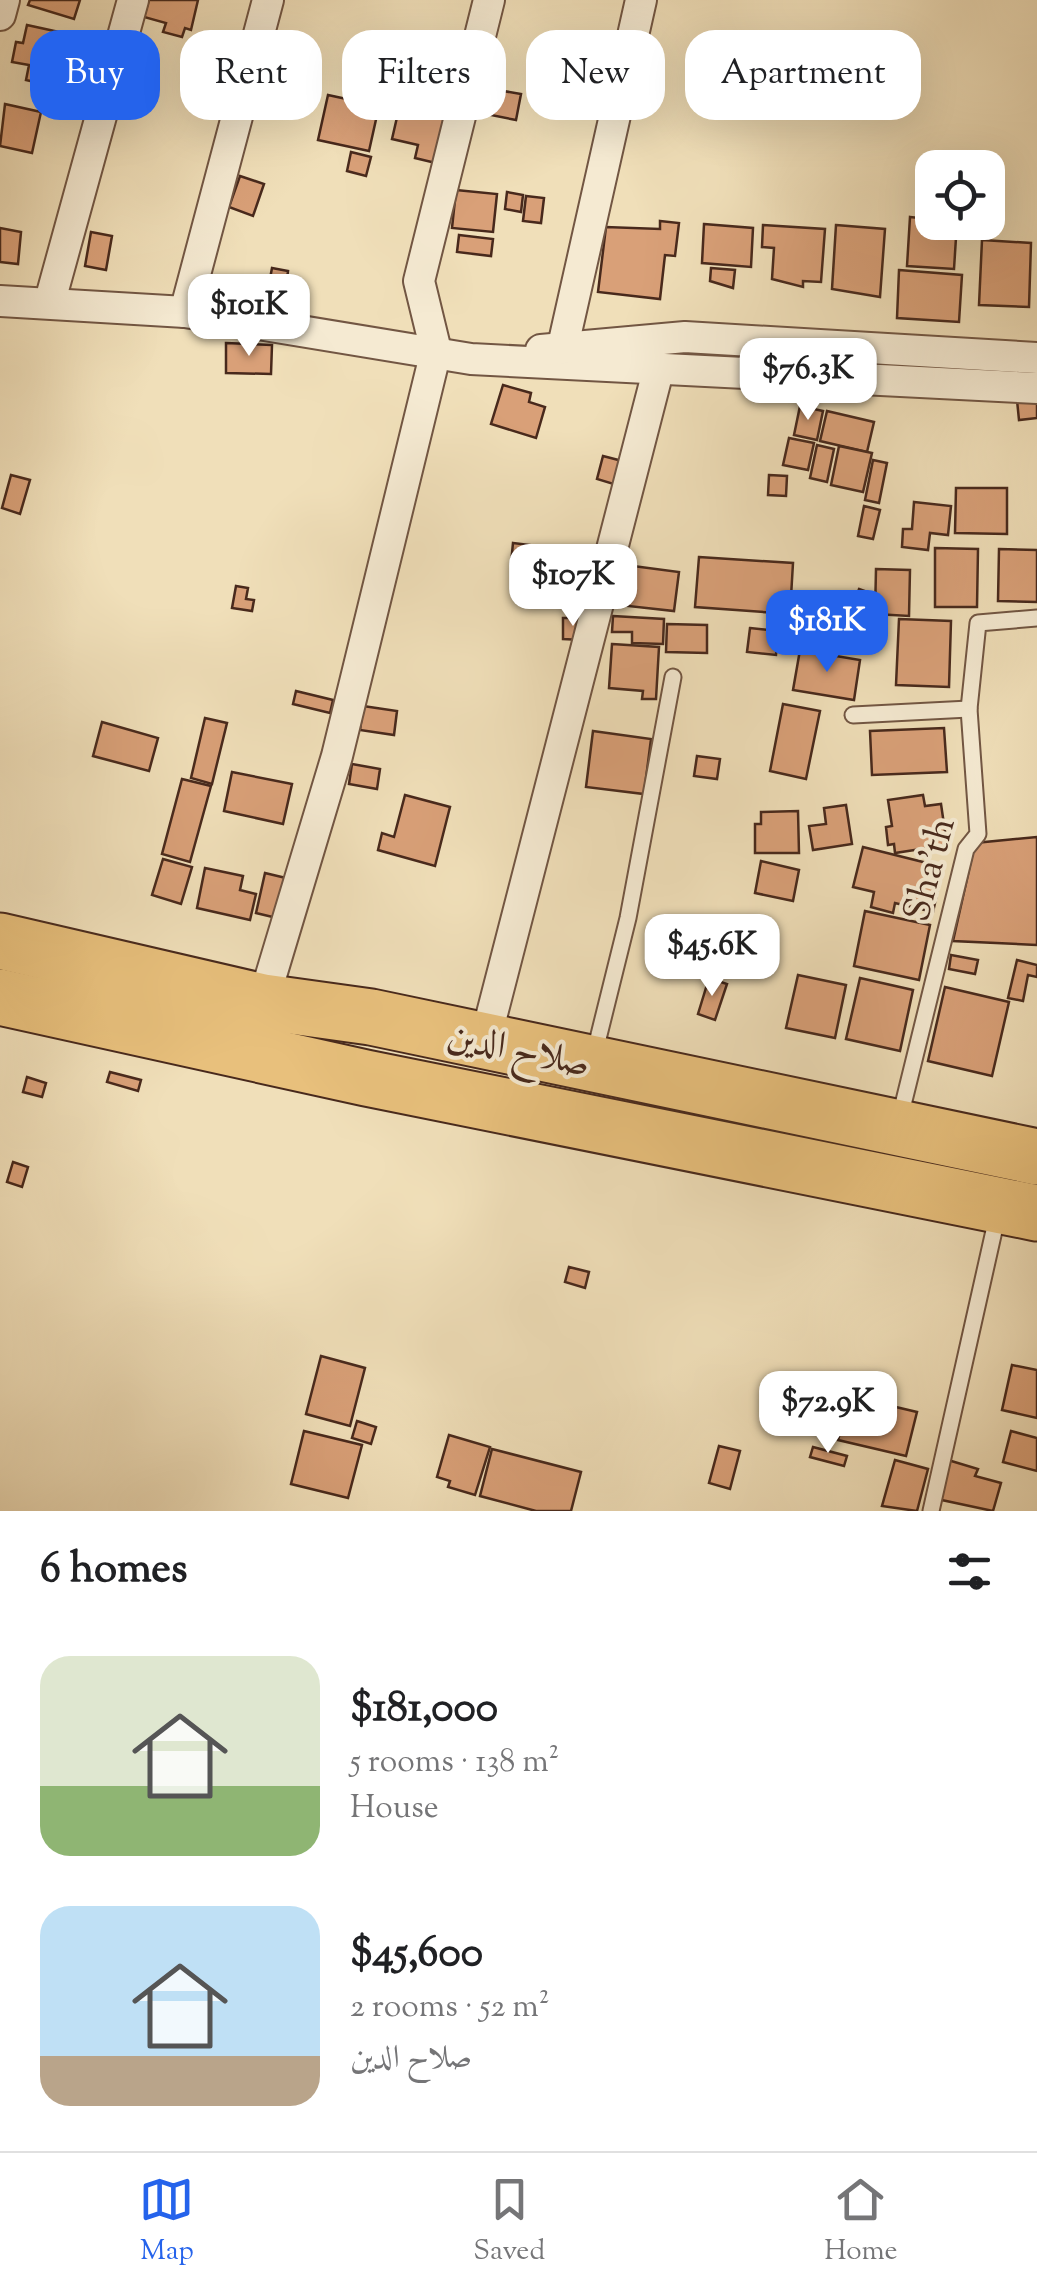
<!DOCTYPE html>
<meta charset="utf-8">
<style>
body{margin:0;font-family:"Sorts Mill Goudy",Amiri,serif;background:#f2f2f2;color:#202124;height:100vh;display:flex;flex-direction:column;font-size:38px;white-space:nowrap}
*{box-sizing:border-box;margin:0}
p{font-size:32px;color:#757577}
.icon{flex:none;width:55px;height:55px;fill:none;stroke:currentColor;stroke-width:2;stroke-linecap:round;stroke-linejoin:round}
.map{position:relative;height:1511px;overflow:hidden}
.side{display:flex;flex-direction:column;background:#fff;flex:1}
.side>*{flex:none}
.guide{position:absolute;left:30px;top:30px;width:978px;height:90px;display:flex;gap:20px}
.tools{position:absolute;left:915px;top:150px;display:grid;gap:20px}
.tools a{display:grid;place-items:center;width:90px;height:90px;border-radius:20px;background:#fff;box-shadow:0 10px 40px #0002;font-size:50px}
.price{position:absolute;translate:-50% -85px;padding:0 22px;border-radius:20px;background:#fff;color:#222;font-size:32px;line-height:65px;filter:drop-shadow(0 2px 5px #0008)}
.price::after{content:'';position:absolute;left:50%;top:60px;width:30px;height:22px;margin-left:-15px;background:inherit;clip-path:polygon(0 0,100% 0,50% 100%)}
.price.current{background:#2563eb;color:#fff}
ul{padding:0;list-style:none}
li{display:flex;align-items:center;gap:30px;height:250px;padding:0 40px}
li span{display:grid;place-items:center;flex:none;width:280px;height:200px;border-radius:30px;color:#555}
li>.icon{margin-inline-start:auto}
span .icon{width:120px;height:120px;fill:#fffc;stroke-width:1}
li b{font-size:42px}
h2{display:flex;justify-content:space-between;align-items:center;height:120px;padding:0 40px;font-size:42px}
.pill{padding:0 35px;border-radius:30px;background:#fff;box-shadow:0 10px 40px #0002;font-size:35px;line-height:90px}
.pill.current{background:#2563eb;color:#fff}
.dock{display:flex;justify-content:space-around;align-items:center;height:140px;border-top:2px solid #e0e0e0;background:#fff;font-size:28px;color:#757577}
.dock a{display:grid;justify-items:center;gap:5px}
.dock .current{color:#2563eb}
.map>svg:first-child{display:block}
.building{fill:#d9a078;stroke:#48291c;stroke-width:2.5}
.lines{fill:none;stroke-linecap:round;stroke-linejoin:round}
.lane-casing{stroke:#725643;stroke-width:19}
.street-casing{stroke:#725643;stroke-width:34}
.highway-casing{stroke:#48291c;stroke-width:59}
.lane{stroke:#f5ead2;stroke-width:15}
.street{stroke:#f5ead2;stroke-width:30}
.highway{stroke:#e8c07c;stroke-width:55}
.labels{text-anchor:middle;stroke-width:8;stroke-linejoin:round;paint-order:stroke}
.street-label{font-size:38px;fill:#48291c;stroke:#f5ead2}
</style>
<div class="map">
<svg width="1037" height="1511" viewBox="0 0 1037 1511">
<rect width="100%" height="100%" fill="#f0dfb9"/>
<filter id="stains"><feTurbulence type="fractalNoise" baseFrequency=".002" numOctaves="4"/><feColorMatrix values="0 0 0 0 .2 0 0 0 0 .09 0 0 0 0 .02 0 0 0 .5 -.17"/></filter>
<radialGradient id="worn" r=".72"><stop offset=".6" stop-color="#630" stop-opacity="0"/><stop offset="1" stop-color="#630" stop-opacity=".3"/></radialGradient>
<!-- building -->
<g class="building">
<path d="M30,0H80L74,19L28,5Z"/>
<path d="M149,0H198L191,30L185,28L182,37L163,32L166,23L144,17Z"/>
<path d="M27,25L59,32L48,85L26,80L29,65L12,62L16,42L23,43Z"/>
<path d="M427,35L460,44L446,94L395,80L404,49L421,54Z"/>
<path d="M287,49L316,59L305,91L276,81Z"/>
<path d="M480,87L521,94L516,120L476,112Z"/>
<path d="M328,95L379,106L369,151L318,140Z"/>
<path d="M401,100L455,111L444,165L415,158L418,145L392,139Z"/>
<path d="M5,104L41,112L32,153L0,146Z"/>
<path d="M351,152L371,157L366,176L347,171Z"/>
<path d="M240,176L264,184L253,216L229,207Z"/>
<path d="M456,190L497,194L493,232L452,228Z"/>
<path d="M507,192L523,195L521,212L505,209Z"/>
<path d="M526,196L544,198L541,223L523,221Z"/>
<path d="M910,217L957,222L954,269L907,266Z"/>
<path d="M660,221L679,223L675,256L665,255L660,299L598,292L606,227L660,229Z"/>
<path d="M704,224L753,228L751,267L702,263Z"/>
<path d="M763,225L825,229L821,282L803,281V287L772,279L774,248L762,247Z"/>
<path d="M836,225L885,229L880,297L832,289Z"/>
<path d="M0,228L21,232L18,264L0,262Z"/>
<path d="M91,232L112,236L106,270L85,266Z"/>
<path d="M459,235L493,239L491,256L457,252Z"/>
<path d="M982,240L1031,243L1029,307L979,305Z"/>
<path d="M272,268L288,271L286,287L269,284Z"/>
<path d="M711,268L735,270L733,288L710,281Z"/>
<path d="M899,270L962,275L959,322L897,318Z"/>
<path d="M226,343L272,345L271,374L226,373Z"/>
<path d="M503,385L531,393L529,402L545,407L536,438L491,424Z"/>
<path d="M1037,398V418L1019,420L1017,400Z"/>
<path d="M800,406L823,411L817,440L794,435Z"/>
<path d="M827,411L874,422L867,452L820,441Z"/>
<path d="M789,438L814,443L808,470L783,465Z"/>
<path d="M817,445L834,449L827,482L810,478Z"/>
<path d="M839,446L872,453L863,492L831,485Z"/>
<path d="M603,456L626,462L620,486L597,479Z"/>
<path d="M873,460L887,463L879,503L865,500Z"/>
<path d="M11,475L30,480L20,514L2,508Z"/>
<path d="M769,475L787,476L786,496L768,495Z"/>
<path d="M956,488H1007V534L955,533Z"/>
<path d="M914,502L951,506L948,535L930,533L928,550L902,547L903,529H912Z"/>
<path d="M864,506L880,510L873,539L858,536Z"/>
<path d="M513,543L530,545L527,566L511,564Z"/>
<path d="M935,548L978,549L977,607H935Z"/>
<path d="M999,549L1037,550V602L998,601Z"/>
<path d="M531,557L560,559L559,586L530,585Z"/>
<path d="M699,557L793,563L790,614L695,607Z"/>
<path d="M633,566L679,572L674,611L628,606Z"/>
<path d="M876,569L910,570L909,616L875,614Z"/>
<path d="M236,586L248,588L246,599L254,600L252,611L232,608Z"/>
<path d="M859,589L873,594L865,617L851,613Z"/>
<path d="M791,615L826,618L825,642L790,639Z"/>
<path d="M613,616L664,619L663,644L632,643V632H612Z"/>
<path d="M563,618H583L582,640L563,639Z"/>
<path d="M899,619L951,621L949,687L896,685Z"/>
<path d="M667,624L707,625V653L666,652Z"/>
<path d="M750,628L778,631L776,655L747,652Z"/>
<path d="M612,644L659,647L656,699H642L643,691L609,688Z"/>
<path d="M800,650L860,660L854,700L793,690Z"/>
<path d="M296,691L333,700L330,713L293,704Z"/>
<path d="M783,704L820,711L806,779L770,771Z"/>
<path d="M363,706L397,711L394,735L360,730Z"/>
<path d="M205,718L227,723L212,784L191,778Z"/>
<path d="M102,722L158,738L149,771L93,756Z"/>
<path d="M944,728L947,772L872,775L870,731Z"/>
<path d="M593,731L651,739L644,794L586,787Z"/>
<path d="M697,756L720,759L717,779L694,776Z"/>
<path d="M352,764L380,769L377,789L349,784Z"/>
<path d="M232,772L292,784L283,824L224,811Z"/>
<path d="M182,779L211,786L190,862L162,854Z"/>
<path d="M405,795L450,807L435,866L378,850L382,833L394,837Z"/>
<path d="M923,795L925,806L941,804L947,845L895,853L894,844L888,845L886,827L892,826L888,800Z"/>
<path d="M846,805L852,844L813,850L809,826L826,824L824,808Z"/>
<path d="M798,811L799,853H755V824H761V812Z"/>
<path d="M1037,837V945L953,941L975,843Z"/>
<path d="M863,847L943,867L933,912L895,903L893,913L871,907L874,892L853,887Z"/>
<path d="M163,859L192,867L181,904L152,895Z"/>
<path d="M761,861L799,870L793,901L755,893Z"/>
<path d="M205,868L243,876L240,890L256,894L250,920L197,908Z"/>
<path d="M265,873L290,879L281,919L256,913Z"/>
<path d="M865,911L930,925L919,980L854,966Z"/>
<path d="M951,955L978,960L975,974L949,969Z"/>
<path d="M1017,960L1037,965V977L1028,975L1023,1001L1008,998Z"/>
<path d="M798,975L846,985L835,1038L786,1028Z"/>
<path d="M709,978L727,984L715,1020L698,1014Z"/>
<path d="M860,978L913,990L900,1051L846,1039Z"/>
<path d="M945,987L1009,1002L992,1076L928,1061Z"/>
<path d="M110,1072L141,1080L138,1091L107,1082Z"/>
<path d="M27,1077L46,1083L42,1097L23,1092Z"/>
<path d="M13,1162L28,1167L22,1187L7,1182Z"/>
<path d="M569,1267L589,1272L585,1288L565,1282Z"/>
<path d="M321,1356L365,1368L350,1426L306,1414Z"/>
<path d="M1012,1365L1037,1370V1418L1002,1410Z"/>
<path d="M849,1396L917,1412L906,1456L838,1440Z"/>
<path d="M357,1421L376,1427L371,1444L352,1438Z"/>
<path d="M304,1431L362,1445L348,1498L291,1484Z"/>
<path d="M1011,1431L1037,1438V1471L1003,1462Z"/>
<path d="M449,1435L490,1447L475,1495L448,1487L450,1481L437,1477Z"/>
<path d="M719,1446L740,1451L730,1489L709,1483Z"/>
<path d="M813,1447L847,1456L844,1466L810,1457Z"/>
<path d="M492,1449L581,1472L571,1511H536L480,1496Z"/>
<path d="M895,1460L928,1469L917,1511L882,1506Z"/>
<path d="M948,1460L978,1469L975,1476L1001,1483L993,1511L937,1499Z"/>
</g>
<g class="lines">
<defs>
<g id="lane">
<path d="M853,715L969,709"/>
<path d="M594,1055L628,918L673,677"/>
<path d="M900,1117L966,849L978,834L969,709L978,623L1037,618"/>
<path d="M931,1511L998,1213"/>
</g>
<g id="street">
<path d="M0,15L4,0"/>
<path d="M0,301L185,312L471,359L1037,388"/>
<path d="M50,301L133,0"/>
<path d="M185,312L268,0"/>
<path d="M563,346L641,0"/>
<path d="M541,350L685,337L1037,358"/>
<path d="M263,1002L337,756L436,351L419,281L489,0"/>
<path d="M485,1041L658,371"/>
</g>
<g id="highway">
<path d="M0,941L263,1002L371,1017L1037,1157"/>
<path d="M0,997L366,1078L1037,1213"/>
</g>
</defs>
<!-- lane casing -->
<use href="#lane" class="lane-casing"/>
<!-- street casing -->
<use href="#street" class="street-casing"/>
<!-- highway casing -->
<use href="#highway" class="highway-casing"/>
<!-- lane -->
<use href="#lane" class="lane"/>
<!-- street -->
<use href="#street" class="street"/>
<!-- highway -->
<use href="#highway" class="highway"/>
</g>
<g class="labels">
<!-- street labels -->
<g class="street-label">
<text transform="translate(928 869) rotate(-75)" y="13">Sha'th</text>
<text transform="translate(519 1048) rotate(12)" y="13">صلاح الدين</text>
</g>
</g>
<rect width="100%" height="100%" filter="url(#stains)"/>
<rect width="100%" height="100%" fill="url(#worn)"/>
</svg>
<div class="tools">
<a><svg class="icon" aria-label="locate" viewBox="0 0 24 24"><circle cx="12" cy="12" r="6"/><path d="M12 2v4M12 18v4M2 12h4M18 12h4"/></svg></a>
</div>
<b class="price" style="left:249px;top:359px">$101K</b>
<b class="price" style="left:808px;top:423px">$76.3K</b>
<b class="price" style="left:573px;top:629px">$107K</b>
<b class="price current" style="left:827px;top:675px">$181K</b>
<b class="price" style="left:712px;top:999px">$45.6K</b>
<b class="price" style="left:828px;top:1456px">$72.9K</b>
<div class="guide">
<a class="pill current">Buy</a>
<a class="pill">Rent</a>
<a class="pill">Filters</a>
<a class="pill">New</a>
<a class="pill">Apartment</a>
</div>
</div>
<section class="side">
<h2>6 homes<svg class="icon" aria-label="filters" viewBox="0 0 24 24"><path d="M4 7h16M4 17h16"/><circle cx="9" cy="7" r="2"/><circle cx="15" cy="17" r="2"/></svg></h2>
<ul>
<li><span style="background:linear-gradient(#dfe7d0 65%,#8fb573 0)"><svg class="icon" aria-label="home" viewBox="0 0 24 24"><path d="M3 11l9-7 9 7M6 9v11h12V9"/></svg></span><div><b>$181,000</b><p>5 rooms · 138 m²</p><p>House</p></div></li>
<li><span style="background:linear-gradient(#bfe0f5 75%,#b9a48a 0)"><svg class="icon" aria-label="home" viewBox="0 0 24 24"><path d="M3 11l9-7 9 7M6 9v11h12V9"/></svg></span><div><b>$45,600</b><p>2 rooms · 52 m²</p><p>صلاح الدين</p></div></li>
</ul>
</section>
<nav class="dock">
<a class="current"><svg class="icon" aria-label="map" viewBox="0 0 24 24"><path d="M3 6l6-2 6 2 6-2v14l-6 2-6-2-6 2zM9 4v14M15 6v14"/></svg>Map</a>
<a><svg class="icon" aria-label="saved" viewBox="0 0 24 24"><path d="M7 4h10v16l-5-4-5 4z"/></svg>Saved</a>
<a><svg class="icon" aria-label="home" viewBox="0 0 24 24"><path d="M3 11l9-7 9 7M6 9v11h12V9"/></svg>Home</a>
</nav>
